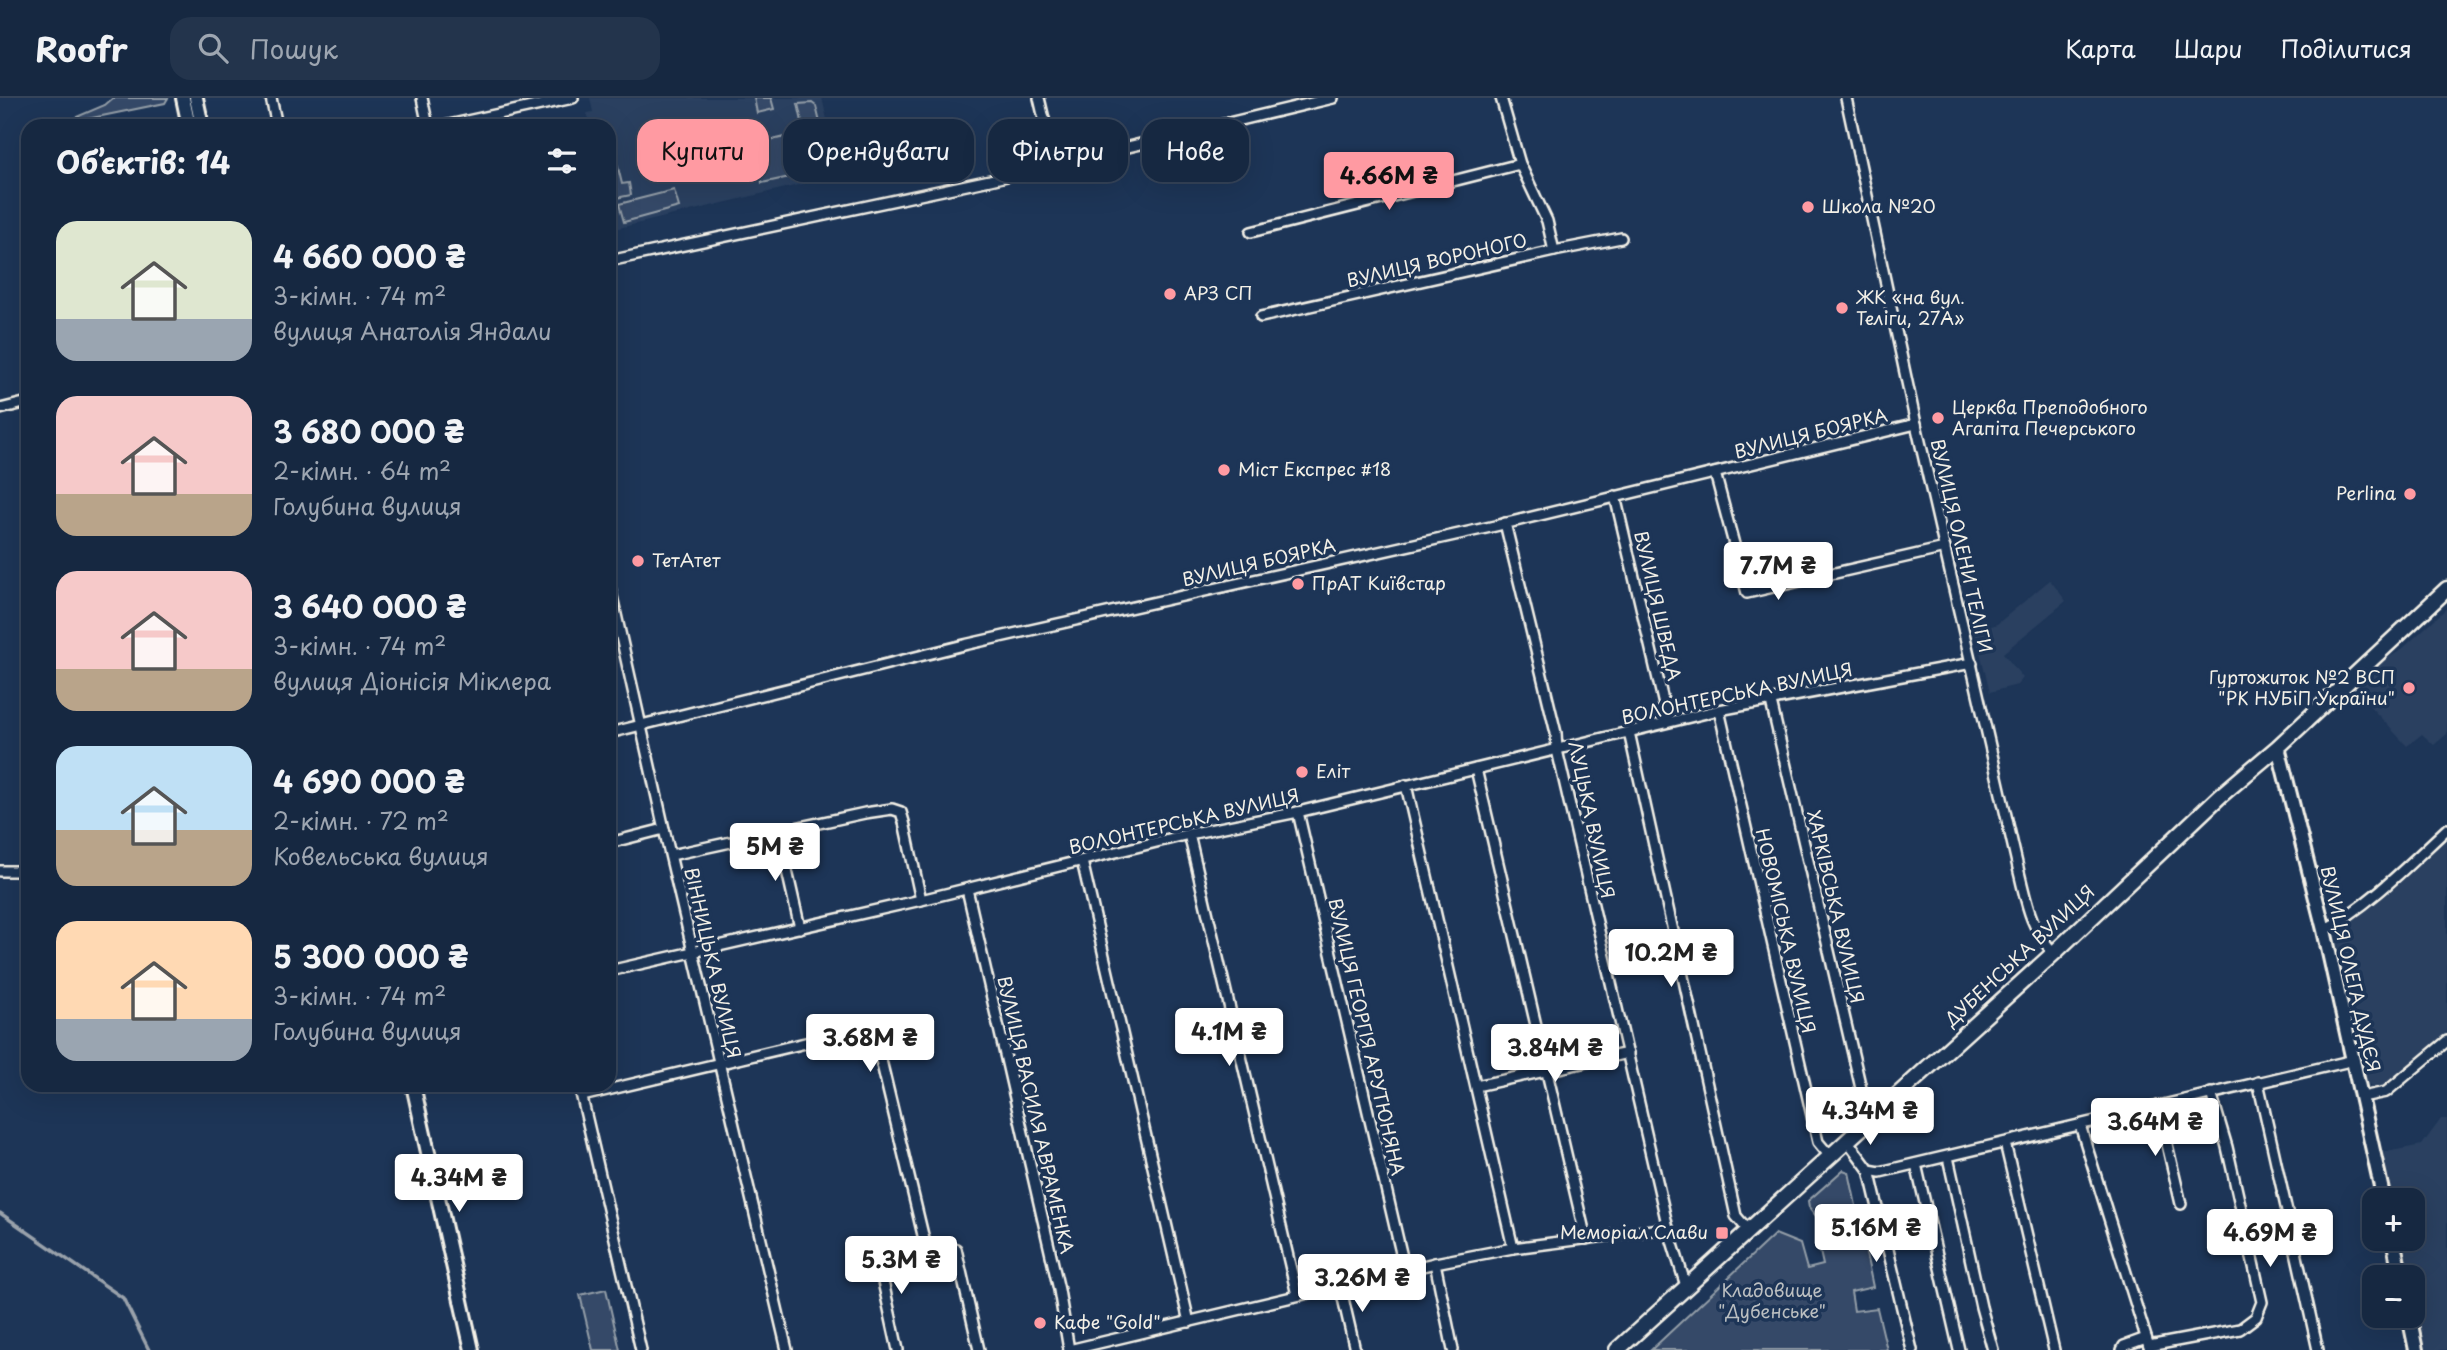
<!DOCTYPE html>
<html lang="uk">
<meta charset="utf-8">
<style>
body{margin:0;font-family:"Playpen Sans",sans-serif;background:#23344c;color:#f1f3f6;height:100vh;display:flex;flex-direction:column;font-size:26px;white-space:nowrap}
*{box-sizing:border-box;margin:0}
p{font-size:23px;color:#9ea6b1}
.icon{flex:none;width:38px;height:38px;fill:none;stroke:currentColor;stroke-width:2;stroke-linecap:round;stroke-linejoin:round}
.map{position:relative;flex:1;overflow:hidden}
.side{position:absolute;left:21px;top:21px;width:595px;height:973px;display:flex;flex-direction:column;background:#162841;border-radius:21px;box-shadow:0 7px 28px #0002,0 0 0 2px #35445a}
.side>*{flex:none}
.hud{position:absolute;left:637px;top:21px;width:665px;height:63px;display:flex;gap:14px}
.buttons{position:absolute;left:2362px;top:1090px;display:grid;gap:14px}
.buttons a{display:grid;place-items:center;width:63px;height:63px;border-radius:14px;background:#162841;box-shadow:0 7px 28px #0002,0 0 0 2px #35445a;font-size:35px}
.price{position:absolute;translate:-50% -60px;padding:0 16px;border-radius:7px;background:#fff;color:#222;font-size:23px;line-height:46px;filter:drop-shadow(0 2px 4px #0008)}
.price::after{content:'';position:absolute;left:50%;top:42px;width:21px;height:16px;margin-left:-10px;background:inherit;clip-path:polygon(0 0,100% 0,50% 100%)}
.price.selected{background:#ff9aa2;color:#111}
ul{padding:0;list-style:none}
li{display:flex;align-items:center;gap:21px;height:175px;padding:0 35px}
li span{display:grid;place-items:center;flex:none;width:196px;height:140px;border-radius:21px;color:#555}
li>.icon{margin-inline-start:auto}
span .icon{width:84px;height:84px;fill:#fffc;stroke-width:1}
li b{font-size:30px}
h2{display:flex;justify-content:space-between;align-items:center;height:84px;padding:0 35px;font-size:30px}
.chip{padding:0 24px;border-radius:21px;background:#162841;box-shadow:0 7px 28px #0002,0 0 0 2px #35445a;font-size:24px;line-height:63px}
.chip.selected{background:#ff9aa2;color:#111}
header{display:flex;align-items:center;gap:42px;box-sizing:border-box;height:98px;padding:0 35px;background:#162841;border-bottom:2px solid #35445a}
header strong{font-size:33px}
nav{display:flex;gap:38px;margin-inline-start:auto;font-size:24px}
.search{width:490px;height:63px;background:#23344c;display:flex;align-items:center;gap:18px;box-sizing:border-box;padding:0 24px;border-radius:21px;color:#9ea6b1;font-size:26px}
.map>svg:first-child{display:block}
.built{fill:#2a4060}
.green{fill:#354a67;stroke:#949ea8;stroke-width:2}
.lines{fill:none;stroke-linecap:round;stroke-linejoin:round}
.stream{stroke:#9aa2ab;stroke-width:3.5}
.street-casing{stroke:#f4f1e8;stroke-width:14}
.secondary-casing{stroke:#f4f1e8;stroke-width:18}
.primary-casing{stroke:#f4f1e8;stroke-width:19}
.street{stroke:#1d3557;stroke-width:9}
.secondary{stroke:#1d3557;stroke-width:12}
.primary{stroke:#1d3557;stroke-width:14}
.poi-dot{fill:#ff9aa2;stroke:#1d3557;stroke-width:2.5}
.labels{text-anchor:middle;stroke-width:7;stroke-linejoin:round;paint-order:stroke}
.poi-label{font-size:18px;fill:#f4f1e8;stroke:#1d3557;text-anchor:start}
.street-label{font-size:18px;fill:#f4f1e8;stroke:#1d3557}
.park-label{font-size:18px;fill:#bbbfc1;stroke:#1d3557}
</style>
<header>
<strong>Roofr</strong>
<div class="search"><svg class="icon" aria-label="search" viewBox="0 0 24 24"><circle cx="10" cy="10" r="6"/><path d="M15 15l6 6"/></svg>Пошук</div>
<nav><a>Карта</a><a>Шари</a><a>Поділитися</a></nav>
</header>
<div class="map">
<svg width="2447" height="1252" viewBox="0 0 2447 1252">
<rect width="100%" height="100%" fill="#1d3557"/>
<filter id="ink" filterUnits="userSpaceOnUse"><feTurbulence type="fractalNoise" baseFrequency=".0143" numOctaves="2"/><feDisplacementMap in="SourceGraphic" scale="14" xChannelSelector="R" yChannelSelector="G"/><feConvolveMatrix kernelMatrix="1 2 1 2 8 2 1 2 1" color-interpolation-filters="sRGB"/></filter>
<g filter="url(#ink)">
<!-- built -->
<g class="built">
<path d="M590,0H822L840,77L619,130H614L609,107V28H590L587,15L593,14Z"/>
<path d="M2050,482L2066,503L2003,555L2023,580L2017,587L1990,594L1975,534L1997,526Z"/>
<path d="M2447,510V636L2434,647L2422,636L2407,648L2353,590L2386,561L2400,553Z"/>
<path d="M2447,739V936L2384,989L2372,988L2366,984L2336,838Z"/>
<path d="M2441,1021H2447V1252H2425L2413,1202V1180L2408,1179L2400,1141H2413V1102H2392L2381,1055L2422,1047Z"/>
</g>
<!-- green -->
<g class="green">
<path d="M113,0H168L165,5L58,27L105,7Z"/>
<path d="M754,0H771L774,11L757,15Z"/>
<path d="M812,5L816,8L831,70L762,85L755,46L785,39L791,69L806,68L800,43L806,41L798,6Z"/>
<path d="M613,49L622,86L629,85L631,97L616,100L609,71V50Z"/>
<path d="M674,92L679,109L624,124L619,106Z"/>
<path d="M1843,1072L1849,1074L1873,1189L1851,1194L1854,1213L1877,1210L1887,1252H1651L1775,1136L1800,1146L1807,1171L1823,1167L1819,1149L1836,1144L1809,1109L1808,1103Z"/>
<path d="M606,1191L620,1252H593L580,1197Z"/>
</g>
<g class="lines">
<!-- stream -->
<path class="stream" d="M0,1115L123,1200L149,1252"/>
<defs>
<g id="street">
<path d="M271,0L277,28"/>
<path d="M422,0L428,28"/>
<path d="M1039,0L1055,67"/>
<path d="M1501,0L1520,66L1547,123L1554,153"/>
<path d="M1846,0L1916,326L2019,774C2027,806 2030,830 2054,855"/>
<path d="M444,28L573,0"/>
<path d="M1251,134L1520,66"/>
<path d="M609,163L990,82L1333,0"/>
<path d="M1261,219L1554,153L1621,140"/>
<path d="M0,311L28,304"/>
<path d="M1715,375L1747,495L1945,450"/>
<path d="M1615,398L1668,624"/>
<path d="M1505,425L1556,635L1557,652L1668,1130L1686,1188"/>
<path d="M609,485L664,731L787,1252"/>
<path d="M1771,604L1863,999L1871,1020"/>
<path d="M1719,612L1818,1044L1829,1057"/>
<path d="M1629,634L1736,1118L1748,1132"/>
<path d="M609,635L964,547L1495,428L1916,326"/>
<path d="M1476,671L1586,1141"/>
<path d="M1406,687L1513,1150"/>
<path d="M1298,714L1405,1172"/>
<path d="M778,733L800,830"/>
<path d="M1189,736L1297,1197"/>
<path d="M609,745L664,731"/>
<path d="M671,757L865,715L892,711L901,714L904,724L921,802"/>
<path d="M1082,763L1189,1224"/>
<path d="M0,773H28"/>
<path d="M967,791L1059,1192L1069,1252"/>
<path d="M2324,832C2370,807 2408,767 2447,731"/>
<path d="M609,873L921,802L1189,736L1298,714L1719,612L1972,565"/>
<path d="M2258,984L2318,1252"/>
<path d="M579,987L641,1252"/>
<path d="M1476,988L1628,955"/>
<path d="M582,998L873,929L928,1158L956,1151L979,1252"/>
<path d="M2362,999L2386,994L2447,943"/>
<path d="M2158,1008L2181,1106"/>
<path d="M2080,1027L2150,1252"/>
<path d="M1847,1042L1869,1072L1880,1074L2354,962"/>
<path d="M2005,1045L2054,1252"/>
<path d="M1948,1059L1981,1209L1993,1252"/>
<path d="M1916,1066L1959,1252"/>
<path d="M1869,1072L1912,1252"/>
<path d="M1435,1165L1453,1252"/>
<path d="M1340,1187L1355,1252"/>
<path d="M2149,1248L2240,1231L2256,1219L2262,1204L2227,1049L2211,995"/>
<path d="M898,1252L880,1170L928,1158"/>
<path d="M1069,1252L1435,1165L1513,1150L1668,1130"/>
<path d="M2122,1252L2124,1248L2146,1240"/>
</g>
<g id="secondary">
<path d="M183,0L189,28"/>
<path d="M196,0L202,28"/>
<path d="M2278,649L2324,832L2384,1102"/>
<path d="M413,987L472,1252"/>
<path d="M2393,1141L2401,1180"/>
<path d="M2409,1218L2416,1252"/>
</g>
<path id="primary" d="M1617,1252L2054,855L2220,698L2278,649L2447,491"/>
</defs>
<!-- street casing -->
<use href="#street" class="street-casing"/>
<!-- secondary casing -->
<use href="#secondary" class="secondary-casing"/>
<!-- primary casing -->
<use href="#primary" class="primary-casing"/>
<!-- street -->
<use href="#street" class="street"/>
<!-- secondary -->
<use href="#secondary" class="secondary"/>
<!-- primary -->
<use href="#primary" class="primary"/>
</g>
</g>
<!-- markers -->
<g class="poi-dot">
<circle cx="1808" cy="109" r="7"/>
<circle cx="1170" cy="196" r="7"/>
<circle cx="1842" cy="210" r="7"/>
<circle cx="1938" cy="320" r="7"/>
<circle cx="1224" cy="372" r="7"/>
<circle cx="2410" cy="396" r="7"/>
<circle cx="638" cy="463" r="7"/>
<circle cx="1298" cy="486" r="7"/>
<circle cx="2409" cy="590" r="7"/>
<circle cx="1302" cy="674" r="7"/>
<rect x="1715" y="1128" width="14" height="14" rx="3.5"/>
<circle cx="1040" cy="1225" r="7"/>
</g>
<g class="labels">
<!-- poi labels -->
<g class="poi-label">
<text x="1822" y="115">Школа №20</text>
<text x="1184" y="202">АРЗ СП</text>
<text x="1856" y="206">ЖК «на вул.<tspan x="1856" dy="21">Теліги, 27А»</tspan></text>
<text x="1952" y="316">Церква Преподобного<tspan x="1952" dy="21">Агапіта Печерського</tspan></text>
<text x="1238" y="378">Міст Експрес #18</text>
<text x="2396" y="402" text-anchor="end">Perlina</text>
<text x="652" y="469">ТетАтет</text>
<text x="1312" y="492">ПрАТ Київстар</text>
<text x="2395" y="586" text-anchor="end">Гуртожиток №2 ВСП<tspan x="2395" dy="21">"РК НУБіП України"</tspan></text>
<text x="1316" y="680">Еліт</text>
<text x="1708" y="1141" text-anchor="end">Меморіал Слави</text>
<text x="1054" y="1231">Кафе "Gold"</text>
</g>
<!-- street labels -->
<g class="street-label">
<text transform="translate(1437 163) rotate(-13)" y="6">ВУЛИЦЯ ВОРОНОГО</text>
<text transform="translate(1811 336) rotate(-14)" y="6">ВУЛИЦЯ БОЯРКА</text>
<text transform="translate(1961 448) rotate(77)" y="6">ВУЛИЦЯ ОЛЕНИ ТЕЛІГИ</text>
<text transform="translate(1259 465) rotate(-13)" y="6">ВУЛИЦЯ БОЯРКА</text>
<text transform="translate(1657 508) rotate(77)" y="6">ВУЛИЦЯ ШВЕДА</text>
<text transform="translate(1737 596) rotate(-12)" y="6">ВОЛОНТЕРСЬКА ВУЛИЦЯ</text>
<text transform="translate(1591 722) rotate(78)" y="6">ЛУЦЬКА ВУЛИЦЯ</text>
<text transform="translate(1184 724) rotate(-13)" y="6">ВОЛОНТЕРСЬКА ВУЛИЦЯ</text>
<text transform="translate(1835 809) rotate(77)" y="6">ХАРКІВСЬКА ВУЛИЦЯ</text>
<text transform="translate(1785 833) rotate(77)" y="6">НОВОМІСЬКА ВУЛИЦЯ</text>
<text transform="translate(2020 858) rotate(-43)" y="6">ДУБЕНСЬКА ВУЛИЦЯ</text>
<text transform="translate(712 865) rotate(77)" y="6">ВІННИЦЬКА ВУЛИЦЯ</text>
<text transform="translate(2350 871) rotate(77)" y="6">ВУЛИЦЯ ОЛЕГА ДУДЄЯ</text>
<text transform="translate(1366 939) rotate(77)" y="6">ВУЛИЦЯ ГЕОРГІЯ АРУТЮНЯНА</text>
<text transform="translate(1035 1017) rotate(77)" y="6">ВУЛИЦЯ ВАСИЛЯ АВРАМЕНКА</text>
</g>
<!-- park labels -->
<g class="park-label">
<text x="1772" y="1199">Кладовище<tspan x="1772" dy="21">"Дубенське"</tspan></text>
</g>
</g>
</svg>
<div class="buttons">
<a>+</a>
<a>−</a>
</div>
<b class="price selected" style="left:1389px;top:114px">4.66M ₴</b>
<b class="price" style="left:1778px;top:504px">7.7M ₴</b>
<b class="price" style="left:775px;top:785px">5M ₴</b>
<b class="price" style="left:1671px;top:891px">10.2M ₴</b>
<b class="price" style="left:1229px;top:970px">4.1M ₴</b>
<b class="price" style="left:870px;top:976px">3.68M ₴</b>
<b class="price" style="left:1555px;top:986px">3.84M ₴</b>
<b class="price" style="left:1870px;top:1049px">4.34M ₴</b>
<b class="price" style="left:2155px;top:1060px">3.64M ₴</b>
<b class="price" style="left:459px;top:1116px">4.34M ₴</b>
<b class="price" style="left:1876px;top:1166px">5.16M ₴</b>
<b class="price" style="left:2270px;top:1171px">4.69M ₴</b>
<b class="price" style="left:901px;top:1198px">5.3M ₴</b>
<b class="price" style="left:1362px;top:1216px">3.26M ₴</b>
<div class="hud">
<a class="chip selected">Купити</a>
<a class="chip">Орендувати</a>
<a class="chip">Фільтри</a>
<a class="chip">Нове</a>
</div>
<section class="side">
<h2>Об’єктів: 14<svg class="icon" aria-label="filters" viewBox="0 0 24 24"><path d="M4 7h16M4 17h16"/><circle cx="9" cy="7" r="2"/><circle cx="15" cy="17" r="2"/></svg></h2>
<ul>
<li><span style="background:linear-gradient(#dfe7d0 70%,#9aa5b1 0)"><svg class="icon" aria-label="home" viewBox="0 0 24 24"><path d="M3 11l9-7 9 7M6 9v11h12V9"/></svg></span><div><b>4 660 000 ₴</b><p>3-кімн. · 74 m²</p><p>вулиця Анатолія Яндали</p></div></li>
<li><span style="background:linear-gradient(#f6c9c9 70%,#b9a48a 0)"><svg class="icon" aria-label="home" viewBox="0 0 24 24"><path d="M3 11l9-7 9 7M6 9v11h12V9"/></svg></span><div><b>3 680 000 ₴</b><p>2-кімн. · 64 m²</p><p>Голубина вулиця</p></div></li>
<li><span style="background:linear-gradient(#f6c9c9 70%,#b9a48a 0)"><svg class="icon" aria-label="home" viewBox="0 0 24 24"><path d="M3 11l9-7 9 7M6 9v11h12V9"/></svg></span><div><b>3 640 000 ₴</b><p>3-кімн. · 74 m²</p><p>вулиця Діонісія Міклера</p></div></li>
<li><span style="background:linear-gradient(#bfe0f5 60%,#b9a48a 0)"><svg class="icon" aria-label="home" viewBox="0 0 24 24"><path d="M3 11l9-7 9 7M6 9v11h12V9"/></svg></span><div><b>4 690 000 ₴</b><p>2-кімн. · 72 m²</p><p>Ковельська вулиця</p></div></li>
<li><span style="background:linear-gradient(#ffd9b3 70%,#9aa5b1 0)"><svg class="icon" aria-label="home" viewBox="0 0 24 24"><path d="M3 11l9-7 9 7M6 9v11h12V9"/></svg></span><div><b>5 300 000 ₴</b><p>3-кімн. · 74 m²</p><p>Голубина вулиця</p></div></li>
</ul>
</section>
</div>
